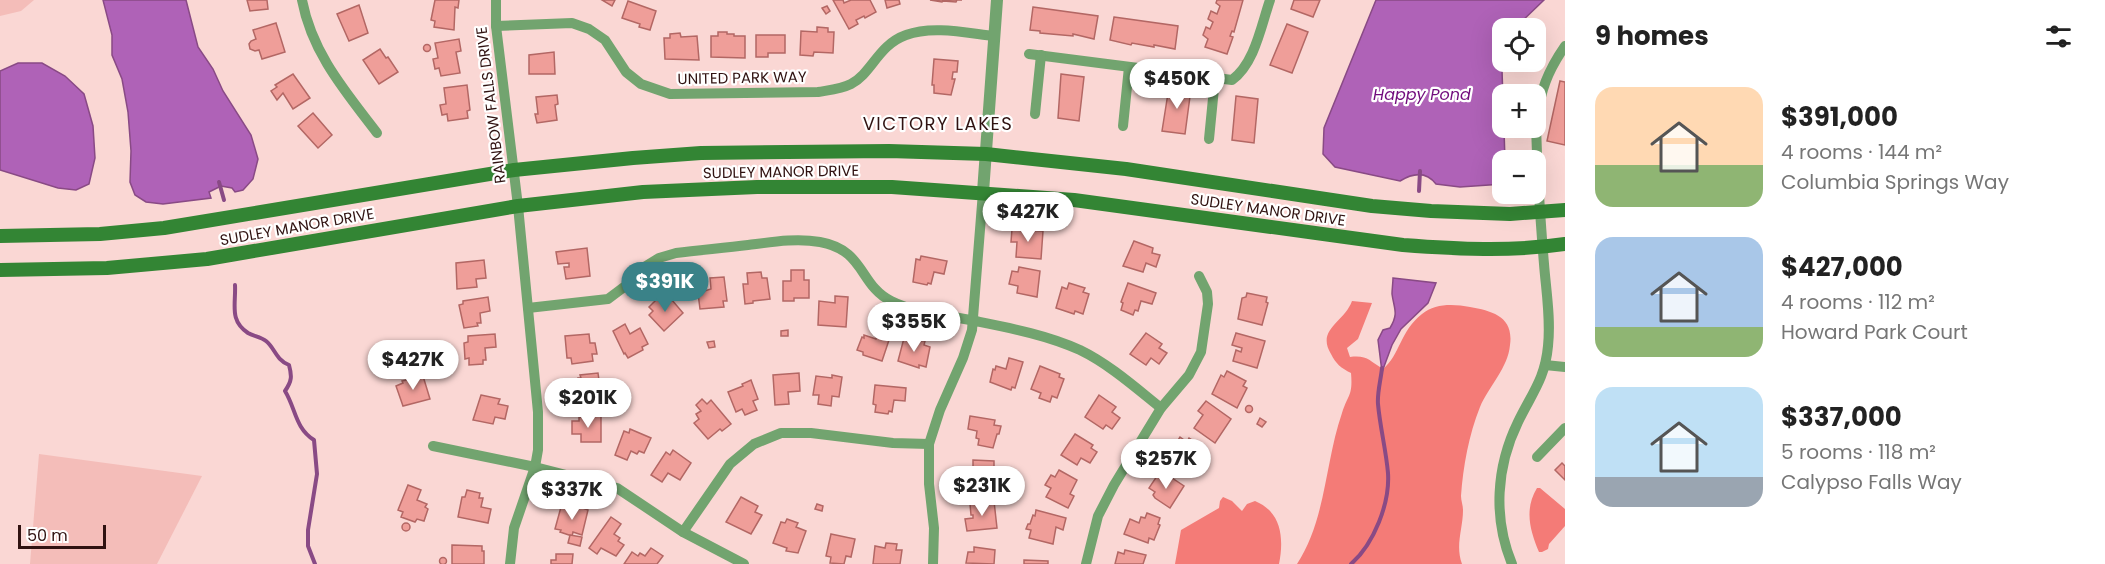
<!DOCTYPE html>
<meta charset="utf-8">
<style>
body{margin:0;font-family:Poppins,sans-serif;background:#f2f2f2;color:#222;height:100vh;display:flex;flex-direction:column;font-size:22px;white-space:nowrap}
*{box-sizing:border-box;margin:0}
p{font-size:20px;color:#767676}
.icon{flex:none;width:33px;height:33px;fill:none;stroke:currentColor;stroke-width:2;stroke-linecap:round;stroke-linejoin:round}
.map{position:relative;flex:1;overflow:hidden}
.side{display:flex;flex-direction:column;background:#fff;width:540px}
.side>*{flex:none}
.fabs{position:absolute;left:1492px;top:18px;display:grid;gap:12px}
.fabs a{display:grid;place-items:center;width:54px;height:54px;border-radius:12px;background:#fff;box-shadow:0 6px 24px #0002;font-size:30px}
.scale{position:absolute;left:18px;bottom:15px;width:88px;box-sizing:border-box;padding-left:6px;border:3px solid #301211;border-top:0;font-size:16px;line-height:21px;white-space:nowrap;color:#301211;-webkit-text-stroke:4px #fff;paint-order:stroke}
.price{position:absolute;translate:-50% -51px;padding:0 14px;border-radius:21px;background:#fff;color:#222;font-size:20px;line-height:39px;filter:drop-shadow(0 2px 3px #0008)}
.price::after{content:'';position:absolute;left:50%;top:36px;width:18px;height:14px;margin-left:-9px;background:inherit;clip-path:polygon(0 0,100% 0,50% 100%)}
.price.on{background:#3a8288;color:#fff}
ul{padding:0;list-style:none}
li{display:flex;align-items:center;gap:18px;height:150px;padding:0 30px}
li span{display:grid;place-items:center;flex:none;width:168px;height:120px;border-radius:18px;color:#555}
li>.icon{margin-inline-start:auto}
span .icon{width:72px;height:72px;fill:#fffc;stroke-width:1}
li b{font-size:26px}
h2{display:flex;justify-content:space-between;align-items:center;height:72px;padding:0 30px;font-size:26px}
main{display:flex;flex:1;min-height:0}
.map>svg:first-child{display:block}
.green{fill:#f4bdb9}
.forest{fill:#f47b77}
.water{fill:#af62b7;stroke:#894a85;stroke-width:1.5}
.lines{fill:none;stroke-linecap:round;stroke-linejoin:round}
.stream{stroke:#894a85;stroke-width:4}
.building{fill:#ef9e99;stroke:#b36764;stroke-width:1.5}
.minor{stroke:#72a46f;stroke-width:10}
.tertiary{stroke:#72a46f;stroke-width:12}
.secondary{stroke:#338534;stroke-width:14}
.labels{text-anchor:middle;stroke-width:4.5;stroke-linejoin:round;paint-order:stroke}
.street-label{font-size:15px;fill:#301211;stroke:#fff}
.water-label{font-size:16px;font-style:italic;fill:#710b7c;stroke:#fff}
.quarter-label{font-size:18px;letter-spacing:1.5px;fill:#301211;stroke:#fff}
</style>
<main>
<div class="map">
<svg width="1565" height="564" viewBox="0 0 1565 564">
<rect width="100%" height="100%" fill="#fad7d4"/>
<!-- green -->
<g class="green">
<path d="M0,0H34L21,11L0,16Z"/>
<path d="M39,454L202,476L157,564H30Z"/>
</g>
<!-- forest -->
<g class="forest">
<path d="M1352,301L1372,303L1358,339L1347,348L1350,357C1368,355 1369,361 1383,369C1400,355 1400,331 1422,314C1435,303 1454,304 1470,307C1493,311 1514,317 1510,345C1508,368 1489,386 1480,407C1469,434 1463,467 1461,496C1461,501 1463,505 1463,510C1463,529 1455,545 1462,564H1297C1326,520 1325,462 1342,413C1348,394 1353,396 1351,373C1341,368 1336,364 1331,354C1316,329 1344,323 1352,301Z"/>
<path d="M1537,488H1540L1565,509V526L1549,544L1548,549L1542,552H1539C1530,531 1524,509 1537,488Z"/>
<path d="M1223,497L1232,501L1242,511L1247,504L1255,501C1282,512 1284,539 1279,564H1175L1181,530L1219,508L1220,501Z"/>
</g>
<!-- water -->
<g class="water">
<path d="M103,0H186L198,47L213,69L223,91L251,135L258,159L253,179L243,190L235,192L232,188L221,186L209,192L211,198L163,204L146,202L135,195L130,182L131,151L128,112L122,79L112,55V35Z"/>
<path d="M1376,0H1544L1515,28H1503V62H1505L1502,70L1505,160H1503V184L1460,187L1436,184C1426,171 1413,173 1400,181L1335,167L1323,154L1324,128Z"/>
<path d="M18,63H42L65,76L84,94L93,126L95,158L89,184L76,190L58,188L0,170V71Z"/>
<path d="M1393,278L1436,283L1428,303L1401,329L1392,345L1382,372L1378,340L1383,330L1390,328C1399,313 1394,309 1392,294C1392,289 1393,283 1393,278Z"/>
</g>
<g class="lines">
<!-- stream -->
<g class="stream">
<path d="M219,182L224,200"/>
<path d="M1419,191L1420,171"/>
<path d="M235,285C236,305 229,320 248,333C253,336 261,337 266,341C275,348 275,359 289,365C292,376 292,381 285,391C296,409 295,428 314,440L317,474L308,530V546L315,564"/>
<path d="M1351,564C1374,544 1390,503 1388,473C1386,450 1380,427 1378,404C1377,393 1381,379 1382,368"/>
</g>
</g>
<!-- building -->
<g class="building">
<path d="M247,0H267L268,9L250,11Z"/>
<path d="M435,0H459L458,8L455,7L454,30L434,27L435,21L431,20Z"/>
<path d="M602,0H615L612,6Z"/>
<path d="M833,0H843L844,3L851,0H870L876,12L865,18L864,16L856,20L858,24L849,29Z"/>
<path d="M885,0H899L900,4L887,8Z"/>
<path d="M930,0H962H957L956,2L943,1L942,2Z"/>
<path d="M1217,0H1243L1234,32L1232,31L1230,36L1233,37L1227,54L1205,47L1208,39L1203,35L1206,27L1210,29L1213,22L1208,19L1211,11L1217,14L1220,6L1216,3Z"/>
<path d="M1294,0H1320L1313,17L1291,9Z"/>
<path d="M628,1L656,11L650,30L639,27L640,24L622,18Z"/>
<path d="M359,5L368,33L349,41L337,14Z"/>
<path d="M827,6L830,11L826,14L822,8Z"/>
<path d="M1033,7L1098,16L1094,39L1073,34V36L1040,33V31L1030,30Z"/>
<path d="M1114,17L1178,26L1175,49L1154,45V47L1132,43L1131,45L1110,40Z"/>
<path d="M276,23L285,52L262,59L259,50L255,51L250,49L249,44L251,41L256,39L253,30Z"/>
<path d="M1287,24L1308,32L1292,73L1270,65Z"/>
<path d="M817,27L828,28V32H834L833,53L814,52L813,56L800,55L801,31L817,32Z"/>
<path d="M718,32H727V34H734V36H745V58L711,57V36H718Z"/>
<path d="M680,33L681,37L697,36L699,60L665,59L664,38H670V34Z"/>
<path d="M756,35H785V53H768V57H756Z"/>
<path d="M459,39L461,51L456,52L460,73L441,76L439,68L435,69L433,59L438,58L435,43Z"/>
<circle cx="427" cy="48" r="3.5"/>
<path d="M380,49L386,58L388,57L398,72L379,84L363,60Z"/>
<path d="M554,52L555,74H529V55Z"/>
<path d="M934,59L958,61L957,72H953L952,79H955L951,95L934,93V85H932Z"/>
<path d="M293,74L310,98L293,109L283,93L277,100L271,91L277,87L275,85Z"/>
<path d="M1061,74L1084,77L1079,121L1058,118Z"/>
<path d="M1560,81L1565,82V145L1547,141Z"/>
<path d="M467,85L470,110L467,111L468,118L448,121L447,114L442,115L440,105L446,104L444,88Z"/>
<path d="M1169,87L1191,89L1185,134L1162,131Z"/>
<path d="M557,95L558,104L555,105L557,120L537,123L535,114H538L536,97Z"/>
<path d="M1236,96L1258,99L1254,143L1232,140Z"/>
<path d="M313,113L332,135L318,148L298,126Z"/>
<path d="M1012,229L1043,231L1041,259L1016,257L1017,242H1011Z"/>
<path d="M1134,241L1153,248L1152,253L1160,255L1156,267L1146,263L1143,272L1123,266Z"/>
<path d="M587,248L590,276L566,279L564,267H569V263L558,264L556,252Z"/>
<path d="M921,256L947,261L944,274L934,272L931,284L928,283L927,285L913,282L916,259L920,260Z"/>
<path d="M484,260L486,278L476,279L477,287L457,289L456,263Z"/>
<path d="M1019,267L1040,271L1037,297L1017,293L1018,286L1009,284L1012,271L1018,272Z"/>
<path d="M791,270H804V280H809V298H794V301H783V281H791Z"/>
<path d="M761,272L762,278H767L770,299L753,301V303L745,304L743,284H748L747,273Z"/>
<path d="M724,277L727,301H723L724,307L700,309L698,293L711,289L710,278Z"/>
<path d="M1069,283L1085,288L1083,292L1089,294L1083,314L1075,311L1074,314L1056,308L1062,287L1067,289Z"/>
<path d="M1128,283L1156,293L1152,304L1141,301L1138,311L1135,310L1133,315L1121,310L1123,303L1121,302Z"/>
<path d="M1247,293L1267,297L1266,302L1268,303L1262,325L1238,319L1242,298L1246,297Z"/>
<path d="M835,296L848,297L846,327L818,325L819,301L835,303Z"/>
<path d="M488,297L490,311L480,313L481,323H477L478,326L464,328L459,305L463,304V301Z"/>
<path d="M659,297L667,305L672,300L683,313L664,331L649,315L653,311L649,307Z"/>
<path d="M625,324L630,334L640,328L648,344L642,347L643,350L628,358L625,353L624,354L613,331Z"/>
<path d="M880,327L892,331L882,361L863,355V352L857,350L862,337L864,338V335L876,339Z"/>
<path d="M788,330V336H781V331Z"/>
<path d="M1146,333L1162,344L1159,348L1167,353L1159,364L1151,358L1146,365L1130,354Z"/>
<path d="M1236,333L1265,341L1257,368L1233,361L1236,350L1241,352L1242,348L1232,345Z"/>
<path d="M495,334L496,347L485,348L486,360H483V364L469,365V358L465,359L464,343L468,342V336Z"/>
<path d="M589,334L590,343H595L597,354H592L593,361L572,364L571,358H567L565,336Z"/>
<path d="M904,338L925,341L924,345L930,347L926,367L919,365V368L898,361Z"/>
<path d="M714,341L715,347L709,348L707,342Z"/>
<path d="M1009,358L1023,362L1015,388L1012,387L1011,390L990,382L993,369L995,370L996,366L1006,369Z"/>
<path d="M1040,366L1060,374L1059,377L1064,379L1057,398L1052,396L1050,402L1039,398L1041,393L1031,389Z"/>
<path d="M1227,371L1246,381L1243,386L1247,388L1237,408L1212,394L1221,375L1224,377Z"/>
<path d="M598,373L601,395L596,396L597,401L571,404L569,390L579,389L578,378H581L580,375Z"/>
<path d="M799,373L800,391L788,392L789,404L775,405L773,375Z"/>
<path d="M832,375L842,377L839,397L832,396L831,406L818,404L819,395H813L816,376L832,378Z"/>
<path d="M423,376L430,399L403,406L396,386L403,383L402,381Z"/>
<path d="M751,380L758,399L753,401L757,410L745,415L742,409L736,412L728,392L743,386L742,384Z"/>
<path d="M875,385L906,388L905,401L894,400L892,412L889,411L888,414L875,412L876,405L873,404Z"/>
<path d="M481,395L500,399L498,404L508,406L505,419L495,417L493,424L473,420Z"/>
<path d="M1099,395L1116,407L1112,412L1120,418L1112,429L1106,425L1103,429L1085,417Z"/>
<path d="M702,399L707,404L711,400L731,424L722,431L720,429L708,439L694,423L699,419L696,414L701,411L696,405Z"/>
<path d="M1206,401L1231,419L1215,443L1194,428L1203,415L1198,411Z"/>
<circle cx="1249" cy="409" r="3.5"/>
<path d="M601,416V442H581V434H572V421H579V417Z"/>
<path d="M970,416L995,420L994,425L1001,426L999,434H997L993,448L978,445L979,439L976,438L977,431L968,429Z"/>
<path d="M1260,418L1266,422L1262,427L1257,424Z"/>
<path d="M630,429L651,438L644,453L639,451L637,454L631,451L627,460L615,455L624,431L629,433Z"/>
<path d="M1075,434L1093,445L1091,448L1097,452L1090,463L1081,458L1077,465L1061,455Z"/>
<path d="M1180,437L1187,442L1189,438L1206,449L1193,472L1177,461L1181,454L1173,448Z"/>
<path d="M673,450L691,463L680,480L668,473L662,482L651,475L666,452L670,455Z"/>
<path d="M973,460L994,461V470H992L991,487L971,486V481L964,480V467H973Z"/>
<path d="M1562,463L1565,466V480L1555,470Z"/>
<path d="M1059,470L1077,480L1070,494L1074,496L1068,508L1046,497L1051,488L1045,485L1051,475L1055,477Z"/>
<path d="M1157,476L1165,482L1169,476L1184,486L1170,508L1155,498L1153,495L1155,492L1149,488Z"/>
<path d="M408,485L421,490L417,500L427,504L425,507L428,509L424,521L417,519L415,522L401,517L403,512L398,510Z"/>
<path d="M467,490L480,493L479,498H483L481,507L491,509L488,523L458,517L462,497H465Z"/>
<path d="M741,497L758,506L755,512L762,515L751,534L726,522Z"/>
<path d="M994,501L997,528L967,531L965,519L973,518V515H971L970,504Z"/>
<path d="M817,504L823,506L822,511L815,509Z"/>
<path d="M577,506L588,510L582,535L573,532L572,536L560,532L561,530L555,529L561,507L576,511Z"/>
<path d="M1036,510L1066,518L1063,530L1056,527L1053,544L1029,538L1031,530L1026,529L1028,524H1030L1033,515L1035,516Z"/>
<path d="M1147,513L1160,518L1158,524L1160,525L1154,540L1149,538L1148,543L1124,534L1130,519L1139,523L1141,517L1145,518Z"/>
<path d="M611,517L621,524L614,534L620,538L618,541L624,545L616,556L601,548L597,554L589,548Z"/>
<path d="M787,519L798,523L796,527L806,531L798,553L786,551L787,548L773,543L781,522L785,523Z"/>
<circle cx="406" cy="527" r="4"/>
<path d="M831,534L855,539L851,557L846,556L844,564L830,563L831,557L826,556Z"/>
<path d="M570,535L582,537L580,546L568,543Z"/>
<path d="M886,543L897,544L896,550H902L900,564H873L875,546L885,548Z"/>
<path d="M452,545L482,546V551H484V564H452Z"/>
<path d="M974,547L995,550L994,564L966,563L968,552H974Z"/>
<path d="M651,548L663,556L657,564H624L632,552L638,556L640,553L645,556Z"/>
<path d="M1125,550L1146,555L1143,564H1115L1118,552L1124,554Z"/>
<path d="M556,554H573L572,564H551V560H556Z"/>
<circle cx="443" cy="561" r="3.5"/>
<path d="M1024,560L1048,561V564H1024Z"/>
</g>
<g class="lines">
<!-- minor -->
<g class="minor">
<path d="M302,0C312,53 345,91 377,133"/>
<path d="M496,0V26L518,206L538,412V450L535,467L514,528L510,564"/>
<path d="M496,26L572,23L589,29L605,40L626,72L641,84L670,94L818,92C829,90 841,89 851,84C872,73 878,45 906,35C932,25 967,33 994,36"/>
<path d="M1029,54L1232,80C1255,63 1261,26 1270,0"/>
<path d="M1035,114L1041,55"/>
<path d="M1123,126L1129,67"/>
<path d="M1209,139L1215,78"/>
<path d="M528,308L608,299L628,284L646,266L659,258L676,253C700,250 724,248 748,245C772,242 796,238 820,242C865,250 859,285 891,301C917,314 947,315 975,321C1010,328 1047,335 1080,350C1109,364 1136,388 1161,408"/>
<path d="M1545,365L1565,367"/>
<path d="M433,446L535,467L617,488L683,532L744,564"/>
<path d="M1537,457L1565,428"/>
<path d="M683,532L730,464L754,444L781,433H811L893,443L929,444"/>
<path d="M933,564L934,528L929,484V444L940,410L963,358L972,330L983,192"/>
<path d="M1086,564L1098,516L1114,485L1161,408L1189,375L1201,352L1208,304L1207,292L1199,276"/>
<path d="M1512,564C1493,518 1496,467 1518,422C1532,393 1545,379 1548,346C1551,319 1546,290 1544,264C1540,216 1537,169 1536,121C1541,90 1547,72 1565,46"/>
</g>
<!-- tertiary -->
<path class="tertiary" d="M983,192L997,0"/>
<!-- secondary -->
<g class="secondary">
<path d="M0,236L100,234L164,228L514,170L633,158L701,153L889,151L986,154L1126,169L1372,206L1431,211L1510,214L1565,210"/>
<path d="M0,270L107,268L207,259L518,206L643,192L757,187H892L1074,200L1403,245C1457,249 1511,252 1565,244"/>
</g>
</g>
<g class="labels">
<!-- street labels -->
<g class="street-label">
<text transform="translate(742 78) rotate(-1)" y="5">UNITED PARK WAY</text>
<text transform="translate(491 105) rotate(-97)" y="5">RAINBOW FALLS DRIVE</text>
<text transform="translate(781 172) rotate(-1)" y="5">SUDLEY MANOR DRIVE</text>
<text transform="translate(1268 210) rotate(8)" y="5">SUDLEY MANOR DRIVE</text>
<text transform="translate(297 227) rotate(-10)" y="5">SUDLEY MANOR DRIVE</text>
</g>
<!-- water labels -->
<g class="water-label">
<text x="1422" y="100">Happy Pond</text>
</g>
<!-- quarter labels -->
<g class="quarter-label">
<text x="938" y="130">VICTORY LAKES</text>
</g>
</g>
</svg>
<div class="fabs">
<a><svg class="icon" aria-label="locate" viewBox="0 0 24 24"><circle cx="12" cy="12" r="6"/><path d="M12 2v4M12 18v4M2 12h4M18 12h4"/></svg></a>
<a>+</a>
<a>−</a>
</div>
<div class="scale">50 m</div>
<b class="price" style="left:1177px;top:110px">$450K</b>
<b class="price" style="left:1028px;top:243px">$427K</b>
<b class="price on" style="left:665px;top:313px">$391K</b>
<b class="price" style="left:914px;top:353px">$355K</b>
<b class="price" style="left:413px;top:391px">$427K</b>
<b class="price" style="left:588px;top:429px">$201K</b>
<b class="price" style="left:1166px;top:490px">$257K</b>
<b class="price" style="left:982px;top:517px">$231K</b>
<b class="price" style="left:572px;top:521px">$337K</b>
</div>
<section class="side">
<h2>9 homes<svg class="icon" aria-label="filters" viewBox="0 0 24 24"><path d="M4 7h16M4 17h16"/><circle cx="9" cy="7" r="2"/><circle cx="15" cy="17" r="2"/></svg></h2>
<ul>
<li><span style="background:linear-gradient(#ffd9b3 65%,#8fb573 0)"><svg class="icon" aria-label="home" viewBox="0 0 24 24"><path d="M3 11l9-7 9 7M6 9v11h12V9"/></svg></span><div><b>$391,000</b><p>4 rooms · 144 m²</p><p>Columbia Springs Way</p></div></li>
<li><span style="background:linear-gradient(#a9c7e8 75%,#8fb573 0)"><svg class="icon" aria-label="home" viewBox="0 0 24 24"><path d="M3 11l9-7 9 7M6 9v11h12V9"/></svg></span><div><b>$427,000</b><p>4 rooms · 112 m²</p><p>Howard Park Court</p></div></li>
<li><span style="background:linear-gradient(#bfe0f5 75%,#9aa5b1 0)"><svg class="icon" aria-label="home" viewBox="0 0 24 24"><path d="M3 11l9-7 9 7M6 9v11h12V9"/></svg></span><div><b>$337,000</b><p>5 rooms · 118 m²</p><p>Calypso Falls Way</p></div></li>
</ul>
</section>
</main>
